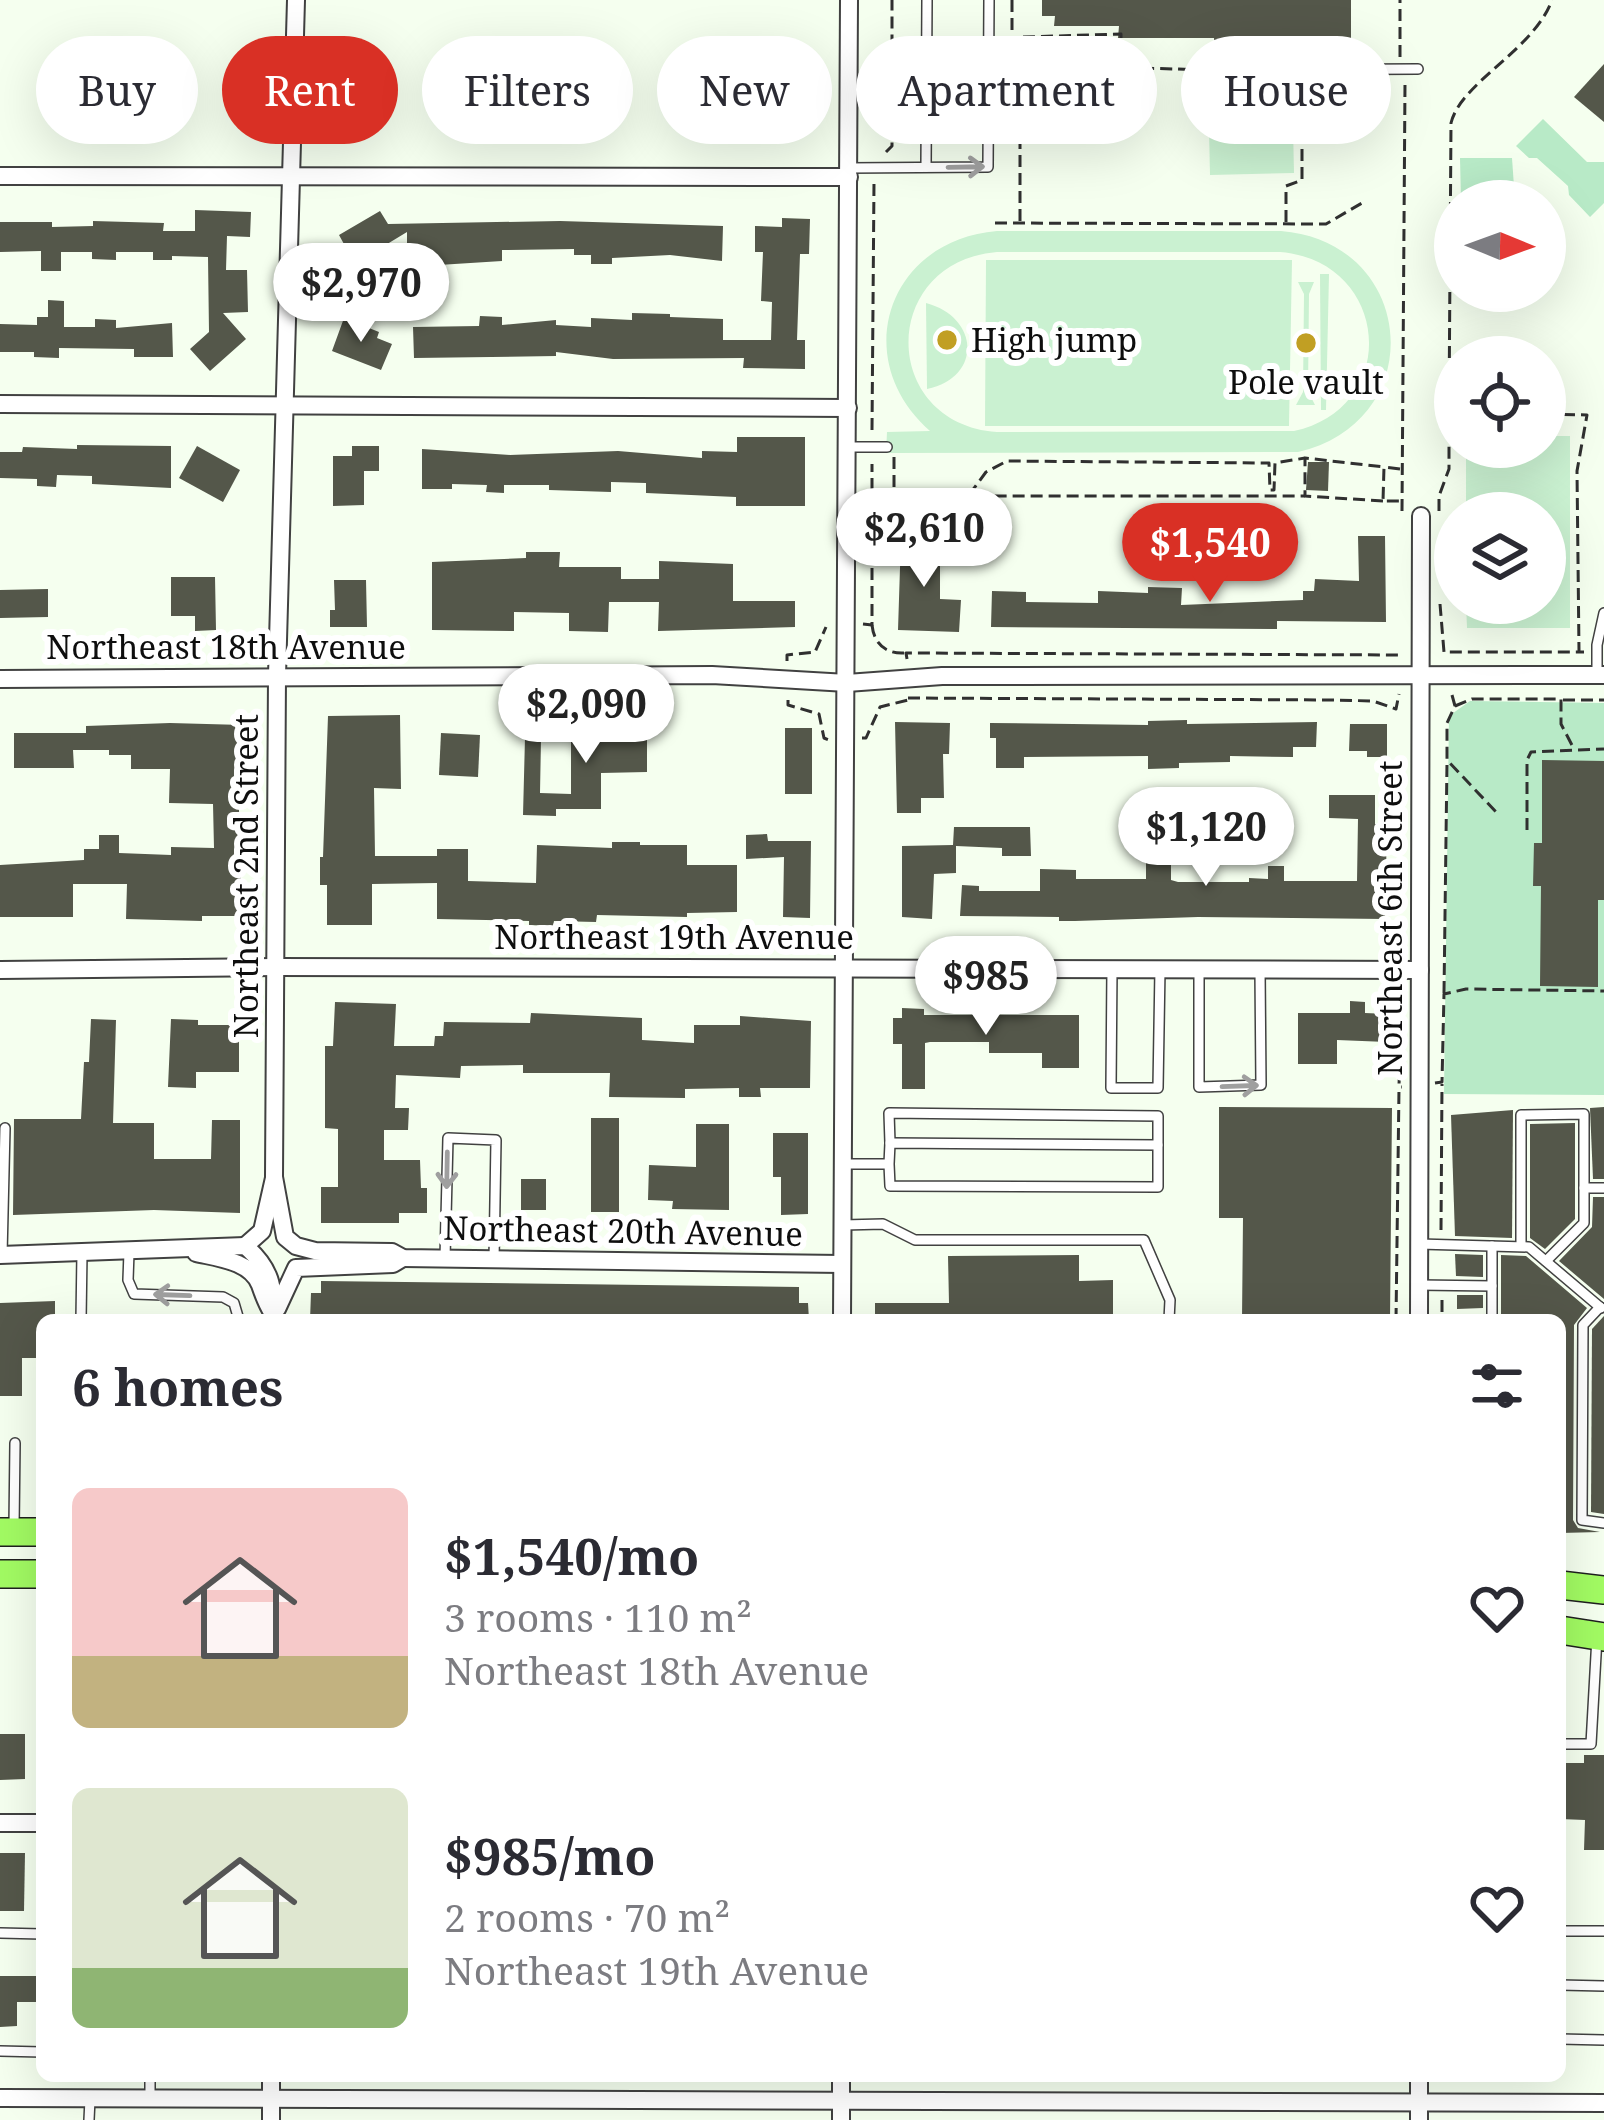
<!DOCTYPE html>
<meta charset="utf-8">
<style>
body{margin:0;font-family:"Noto Serif",serif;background:#f7f7f7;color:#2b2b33;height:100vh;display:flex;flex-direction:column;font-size:45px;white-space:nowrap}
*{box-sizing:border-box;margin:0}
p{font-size:39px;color:#7c7c81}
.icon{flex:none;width:66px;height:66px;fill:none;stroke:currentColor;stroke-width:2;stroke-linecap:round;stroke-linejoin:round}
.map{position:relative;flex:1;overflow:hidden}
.sheet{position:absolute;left:36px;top:1314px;width:1530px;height:768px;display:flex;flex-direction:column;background:#fff;border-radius:18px;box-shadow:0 12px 48px #0002}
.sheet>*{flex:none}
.guide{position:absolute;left:36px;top:36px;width:1533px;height:108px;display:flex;gap:24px}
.needle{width:78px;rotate:91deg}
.controls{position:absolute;left:1434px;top:180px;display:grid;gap:24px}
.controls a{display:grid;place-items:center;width:132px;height:132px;border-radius:50%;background:#fff;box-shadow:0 12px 48px #0002;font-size:60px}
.price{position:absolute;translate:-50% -102px;padding:0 27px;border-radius:42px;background:#fff;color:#222;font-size:39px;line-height:78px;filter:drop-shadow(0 3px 6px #0008)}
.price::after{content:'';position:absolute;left:50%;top:72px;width:36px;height:27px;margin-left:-18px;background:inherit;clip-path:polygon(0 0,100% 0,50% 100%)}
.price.on{background:#d93025;color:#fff}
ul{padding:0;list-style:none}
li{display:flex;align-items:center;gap:36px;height:300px;padding:0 36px}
li span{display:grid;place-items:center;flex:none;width:336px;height:240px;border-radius:18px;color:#555}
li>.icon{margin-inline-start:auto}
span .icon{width:144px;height:144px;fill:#fffc;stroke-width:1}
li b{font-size:51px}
h2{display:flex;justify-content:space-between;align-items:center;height:144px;padding:0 36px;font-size:51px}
.tag{padding:0 42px;border-radius:54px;background:#fff;box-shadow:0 12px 48px #0002;font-size:42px;line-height:108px}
.tag.on{background:#d93025;color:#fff}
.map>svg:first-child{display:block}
.green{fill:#b8eac7}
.pitch{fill:#caf1d1;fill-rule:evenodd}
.building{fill:#54574a}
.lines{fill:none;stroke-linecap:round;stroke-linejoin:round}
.service-casing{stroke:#414141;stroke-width:12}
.minor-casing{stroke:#414141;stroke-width:20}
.primary-casing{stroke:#1f1f1f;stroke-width:30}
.path{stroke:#303030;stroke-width:3;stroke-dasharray:12 6;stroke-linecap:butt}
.service{stroke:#fff;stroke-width:9}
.minor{stroke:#fff;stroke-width:16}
.primary{stroke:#a2fb63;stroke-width:27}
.oneway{stroke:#9f9f9f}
.poi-dot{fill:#c19f23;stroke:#fff;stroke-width:4.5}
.labels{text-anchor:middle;stroke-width:12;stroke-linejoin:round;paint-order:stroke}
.poi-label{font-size:33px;fill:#0e0e0e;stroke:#fff;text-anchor:start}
.street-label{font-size:33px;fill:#0e0e0e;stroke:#fff}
</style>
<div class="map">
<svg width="1604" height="2120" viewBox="0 0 1604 2120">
<rect width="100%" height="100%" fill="#f5ffef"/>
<!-- green -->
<g class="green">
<path d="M1543,119L1587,162H1604V203L1590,217L1569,195L1568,186L1537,158H1529L1516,146Z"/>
<path d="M1460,158H1512L1515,201H1461Z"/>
<path d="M1470,701L1604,703V1095L1444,1094L1449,716Z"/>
</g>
<!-- pitch -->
<g class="pitch">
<path d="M1292,82L1294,173L1210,175L1208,84Z"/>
<path d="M997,231H1281C1417,242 1431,421 1298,452L886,453L887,432L930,431C848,359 888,240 997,231ZM997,252H1280C1390,261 1402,407 1294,431L997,432C879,423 879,262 997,252Z"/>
<path d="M986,260H1292L1289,426H985Z"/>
<path d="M1320,274H1329L1326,410H1321Z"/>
<path d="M1298,282H1314L1309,294L1308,391L1315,405H1296L1303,392L1304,294Z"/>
<path d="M926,303C979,317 983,377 927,389Z"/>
<path d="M1545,436H1570V628H1467L1466,603H1545V513H1466V447H1545Z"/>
</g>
<!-- building -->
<g class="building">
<path d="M1042,0H1351V54L1215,53L1214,38H1118L1119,26H1054L1055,16H1042Z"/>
<path d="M1604,64V122L1574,97Z"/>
<path d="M195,210L251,212L250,237L227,236L226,270H247L248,312L223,313L246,339L210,371L190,349L209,332L208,257L172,256V260H153V252H116V260L92,259V252H61V271H41V251L0,252V222H52V227L93,226V221L164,223L163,231H195Z"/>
<path d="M380,211L388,224L560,221L723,226L722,261L670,255L612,258V264H591V255H574V249L502,250V261L407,267V232L374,252V304H338L337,266H356L339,235Z"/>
<path d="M782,218L810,219L809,254H800L797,340H805V369L743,368L744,358L613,359L556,352V356L414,358L413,327L479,326L480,316L502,317V325L556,320V325L591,327V318L632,320V313L670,314V317L723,319V340H771L772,302L761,301L763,252H755V226L782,227Z"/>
<path d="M48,300L64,301V327H95V319L116,320V328L172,323L173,357H134V349L59,348V358L34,357V352H0V324L37,325V317H48Z"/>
<path d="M344,318L379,332L377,338L392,344L381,370L332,351Z"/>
<path d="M737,437H805V506H736V497L646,493V483L611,482V492L549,490V485H504V493L486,492L487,485L452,484V489H422V449L510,455L618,451L702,458V451L737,452Z"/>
<path d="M77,445L171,446V488L92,484V476L57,475L56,487L37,486V479L0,478V452H22L23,447L77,449Z"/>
<path d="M197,446L240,470L223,502L179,478Z"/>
<path d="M352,446H379V471H364V505L333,506V456H352Z"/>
<path d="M1308,462H1329L1328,491L1306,490Z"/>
<path d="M1358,536H1385L1386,622L1277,621V629L991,627L992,591L1026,592V602L1098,603V591L1148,593V587L1182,588L1181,605L1303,600V591H1314L1315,579L1359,581Z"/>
<path d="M901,537H931V549H940V599L961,600L959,632L898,630Z"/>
<path d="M526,552H560L559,567H621V579H659V561L733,564V601H795V627L658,631L659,602H609L608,632L569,631V613L514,612V631L432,630V562L526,558Z"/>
<path d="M171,577H215L216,630L195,631V616H171Z"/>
<path d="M334,580H366L367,627H330V610H335Z"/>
<path d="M48,589V617L0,618V590Z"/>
<path d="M400,715L401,789L374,788L375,856H437V849H468V881L536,883L537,845L612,848V842H640V845H687V865H737V912L687,913V917L597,915L596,922L554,921L553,926L529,925V921L437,919V883L372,884V925H327V885H320V857H323L328,716Z"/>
<path d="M1187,720V724L1317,722L1316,747H1293V757L1230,756V762L1179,763V768L1148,769V756L1024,757V768H996V738H990V723L1148,725V721Z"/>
<path d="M895,722L950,723L949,754H943L944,798H921V813H897Z"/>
<path d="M170,723L243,725V775H238L242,916H202V921L126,919L127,884H73V917H0V865L84,860V849H99V835H119V853L171,855V847L214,848L213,804L169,803L170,769H131V755H109V750H73L74,768H14V733H86V726Z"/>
<path d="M571,724H647V772L601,773V809H556V816L523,815L525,738L541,739L540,793L571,794Z"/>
<path d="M1350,724H1387V757H1367V751H1349Z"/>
<rect x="785" y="728" width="27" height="66"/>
<path d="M441,733L480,735L478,777L439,775Z"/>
<path d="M1542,760L1604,761V900H1598V987L1540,986L1541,886H1533L1534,843H1542Z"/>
<path d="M1329,795H1375V824L1387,825L1385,919L1198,917L1075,921H1059V917L960,916L962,885L979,886V891H1040V869L1076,870V879H1146V859H1171V880L1178,882H1249V878L1268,879V866H1284V881H1357L1358,819L1329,818Z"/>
<path d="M954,827H1030L1031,856H1002V848L956,846V873L934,874L932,919L902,917V846L953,845Z"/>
<path d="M767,834L768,841H811L810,918L783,917L784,857L746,859V835Z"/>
<path d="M1350,1001L1365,1002V1013L1388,1014L1387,1042L1337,1040V1064H1298V1013H1350Z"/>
<path d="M335,1002L396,1004L394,1046H434L435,1036H443L444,1022L530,1023L531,1013L642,1018V1040L694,1043V1025H740V1016L811,1021L810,1088H760L761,1097H739V1088L685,1089V1098L609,1097L610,1073H523V1065L461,1066L460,1078L396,1075L395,1108H409L408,1130H384V1160H420L421,1188H427V1213H399V1223H321V1187H338V1129L325,1128V1046H333Z"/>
<path d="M902,1008L924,1009V1015H1079V1068H1042V1053H989V1042H930L925,1043V1089H902V1044H893V1018H902Z"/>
<path d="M91,1019L116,1020L113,1123H154V1159H211L212,1120H240V1213L154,1210L13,1215L14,1119H81L84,1062H89Z"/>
<path d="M171,1019L198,1020V1025H239V1072H196V1088L168,1087Z"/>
<path d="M1219,1107L1392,1108L1390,1320H1242L1243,1218H1219Z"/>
<path d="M1604,1107V1179H1593L1590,1108Z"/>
<path d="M1513,1110L1512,1238L1455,1236L1451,1115Z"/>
<rect x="591" y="1118" width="28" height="94"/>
<path d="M1575,1123V1219L1545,1249L1530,1238V1124Z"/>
<path d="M696,1124H729V1210L672,1209L673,1201L648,1200L649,1165L696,1167Z"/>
<path d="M773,1133H808V1214L781,1215V1177H773Z"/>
<rect x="521" y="1179" width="25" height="31"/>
<path d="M1593,1197H1604V1299L1559,1261L1592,1227Z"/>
<path d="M1455,1254L1483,1255V1277L1456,1276Z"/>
<path d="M1079,1255V1281L1113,1280V1320H875V1303H949L948,1256Z"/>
<path d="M1501,1255L1526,1256L1587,1308L1574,1325L1573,1520L1578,1528L1600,1532L1560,1533V1320H1501Z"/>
<path d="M321,1281L799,1287V1303H808L809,1320H310L311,1293H321Z"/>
<path d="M1457,1295H1483V1308L1457,1309Z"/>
<path d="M55,1301V1320H42V1358H22V1396H0V1303Z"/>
<path d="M1604,1316V1514L1591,1512L1592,1329Z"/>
<path d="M0,1734H25V1779L0,1780Z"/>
<path d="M1584,1755H1604V1850H1584L1585,1820L1560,1819V1763H1584Z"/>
<path d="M0,1853H25L24,1911H0Z"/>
<path d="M0,1976H42V2002H17V2026L0,2027Z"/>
</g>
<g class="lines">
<defs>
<g id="service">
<path d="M1220,70L1418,69"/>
<path d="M926,167L927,0"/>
<path d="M849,168L988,167L989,0"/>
<path d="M848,447H887"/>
<path d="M1597,675V645L1604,613"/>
<path d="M1112,968L1111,1088H1158L1160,969"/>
<path d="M1199,969V1087L1261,1085L1260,970"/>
<path d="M890,1143L889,1113L1158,1116V1145"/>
<path d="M843,1164H889L890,1186L1158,1187V1145L890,1143L889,1164"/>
<path d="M843,1225L883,1224L915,1240H1144L1170,1300L1169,1320"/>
<path d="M1419,1244L1529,1247L1601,1308"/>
<path d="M1492,1246V1320"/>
<path d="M1521,1246V1115L1584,1114V1188H1604"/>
<path d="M129,1252L128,1280L134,1294L223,1297L234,1303L239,1320"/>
<path d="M2,1255L5,1128"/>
<path d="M445,1258L448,1138L496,1140L494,1260"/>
<path d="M1546,1261L1584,1223V1188"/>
<path d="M1419,1285L1492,1286"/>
<path d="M1600,1307L1583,1325L1582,1520L1604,1523"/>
<path d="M81,1320L82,1253"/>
<path d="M14,1527L15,1443"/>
<path d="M1560,1744H1591L1597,1637"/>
<path d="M1560,1931H1604"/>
<path d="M0,1933L42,1934"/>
<path d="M1560,1985L1604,1986"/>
<path d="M1560,2039L1604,2040"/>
<path d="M0,2051L42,2052"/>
<path d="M150,2099V2076"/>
<path d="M89,2120L90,2099"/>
</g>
<g id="minor">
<path d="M296,0L277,676L274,1177L285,1237L296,1246L315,1251L392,1252L403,1258L842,1264"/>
<path d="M0,176L849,177"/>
<path d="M0,404L848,408"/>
<path d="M0,679L712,675L847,683L942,676L1604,675"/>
<path d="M0,970L275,967L1420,970"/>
<path d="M245,1246L262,1231L274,1178"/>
<path d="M196,1253C218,1258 251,1261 260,1285C264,1296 266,1303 273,1314"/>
<path d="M0,1255L245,1246C271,1268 274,1287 274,1320"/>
<path d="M277,1309L296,1268L393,1264L403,1258"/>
<path d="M842,1320L849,0"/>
<path d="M1419,1320L1421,516"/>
<path d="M0,1823H42"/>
<path d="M0,2098L1604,2103"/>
<path d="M271,2120V2076"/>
<path d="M841,2120V2076"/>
<path d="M1419,2120V2076"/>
</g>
<g id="primary">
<path d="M0,1532H42"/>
<path d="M0,1574H42"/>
<path d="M1560,1585L1604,1590"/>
<path d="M1560,1630L1604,1637"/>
</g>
</defs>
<!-- service casing -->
<use href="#service" class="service-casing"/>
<!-- minor casing -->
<use href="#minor" class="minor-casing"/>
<!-- primary casing -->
<use href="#primary" class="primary-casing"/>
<!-- path -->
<g class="path">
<path d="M1012,0V38H1021L1020,126"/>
<path d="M1023,37L1121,34V68"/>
<path d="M1400,57V0"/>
<path d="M886,152L892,146V0"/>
<path d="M1020,221V126C1094,61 1110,67 1204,70"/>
<path d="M1286,222V186L1302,180V87"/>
<path d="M995,223L1326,224L1362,203"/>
<path d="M1449,412L1451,123C1461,82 1534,50 1552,0"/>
<path d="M1545,414L1587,415L1577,471L1579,651"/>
<path d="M872,430L874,182"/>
<path d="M894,457V500L915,496H1305"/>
<path d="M1400,469L1384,467L1383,501H1401"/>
<path d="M969,495L986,472L1007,461L1269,463L1270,490H1274L1275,463L1305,458"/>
<path d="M1383,501L1305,496V458L1384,467"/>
<path d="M1402,511L1405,83"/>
<path d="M1439,511V496L1449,469V412H1455"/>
<path d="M1440,604L1444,652H1584"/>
<path d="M863,624L872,625V464"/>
<path d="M872,625C874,644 886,654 904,653"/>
<path d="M907,659L906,653L1400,655"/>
<path d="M787,661V655L815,652L826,627"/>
<path d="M1452,695L1455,706L1447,723V760L1498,814"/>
<path d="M908,698L1333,700L1373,701L1396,709L1399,694"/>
<path d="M788,700V705L819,714L824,738L829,740"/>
<path d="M1563,700H1604"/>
<path d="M1455,706L1472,699H1561V724L1574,749"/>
<path d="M862,738H866L880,707L908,700"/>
<path d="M1527,830V760L1531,752L1604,749"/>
<path d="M1380,989C1411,1002 1399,1058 1399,1087H1402"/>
<path d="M1444,993L1447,762"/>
<path d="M1435,1083L1442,1082L1444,994L1466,989L1604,991"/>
<path d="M1441,1230L1442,1084"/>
<path d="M1442,1300V1320"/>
<path d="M1396,1320L1399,1088"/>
</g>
<!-- service -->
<use href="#service" class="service"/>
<!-- minor -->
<use href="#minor" class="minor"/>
<!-- primary -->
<use href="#primary" class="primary"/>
</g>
<!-- one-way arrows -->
<defs><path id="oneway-shaft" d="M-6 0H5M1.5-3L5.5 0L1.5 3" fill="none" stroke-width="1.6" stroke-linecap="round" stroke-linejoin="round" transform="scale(3)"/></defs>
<g class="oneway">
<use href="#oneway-shaft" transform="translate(966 167) rotate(-1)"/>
<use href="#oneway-shaft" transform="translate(1240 1086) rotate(-2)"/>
<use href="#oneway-shaft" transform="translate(447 1170) rotate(91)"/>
<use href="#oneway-shaft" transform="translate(172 1295) rotate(-178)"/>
</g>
<!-- markers -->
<g class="poi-dot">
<circle cx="947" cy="340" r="12"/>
<circle cx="1306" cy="343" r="12"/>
</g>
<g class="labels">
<!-- poi labels -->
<g class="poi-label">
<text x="971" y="352">High jump</text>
<text x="1306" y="394" text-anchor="middle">Pole vault</text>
</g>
<!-- street labels -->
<g class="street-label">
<text x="226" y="659">Northeast 18th Avenue</text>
<text transform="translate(246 876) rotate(-90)" y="12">Northeast 2nd Street</text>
<text transform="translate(1390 918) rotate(-90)" y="12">Northeast 6th Street</text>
<text x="674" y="949">Northeast 19th Avenue</text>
<text transform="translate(623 1231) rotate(1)" y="12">Northeast 20th Avenue</text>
</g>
</g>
</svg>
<div class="controls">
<a><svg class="needle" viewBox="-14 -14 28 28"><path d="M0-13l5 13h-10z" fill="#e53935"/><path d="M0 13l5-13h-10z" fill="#7c7c81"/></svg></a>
<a><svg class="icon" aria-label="locate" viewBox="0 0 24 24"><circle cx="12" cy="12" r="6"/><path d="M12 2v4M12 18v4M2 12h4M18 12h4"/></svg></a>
<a><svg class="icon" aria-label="layers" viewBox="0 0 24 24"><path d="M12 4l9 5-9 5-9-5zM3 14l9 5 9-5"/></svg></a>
</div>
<b class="price" style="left:361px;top:345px">$2,970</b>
<b class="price" style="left:924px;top:590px">$2,610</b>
<b class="price on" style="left:1210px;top:605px">$1,540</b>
<b class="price" style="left:586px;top:766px">$2,090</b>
<b class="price" style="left:1206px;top:889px">$1,120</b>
<b class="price" style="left:986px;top:1038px">$985</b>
<div class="guide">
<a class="tag">Buy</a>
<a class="tag on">Rent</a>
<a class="tag">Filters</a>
<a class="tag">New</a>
<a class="tag">Apartment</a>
<a class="tag">House</a>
</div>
<section class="sheet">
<h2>6 homes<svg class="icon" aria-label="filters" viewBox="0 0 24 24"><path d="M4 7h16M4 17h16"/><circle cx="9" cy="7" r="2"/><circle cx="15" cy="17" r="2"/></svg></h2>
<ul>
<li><span style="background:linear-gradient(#f6c9c9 70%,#c2b280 0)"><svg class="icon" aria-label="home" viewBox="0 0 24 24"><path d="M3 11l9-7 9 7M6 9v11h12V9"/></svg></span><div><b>$1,540/mo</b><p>3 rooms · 110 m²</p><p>Northeast 18th Avenue</p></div><svg class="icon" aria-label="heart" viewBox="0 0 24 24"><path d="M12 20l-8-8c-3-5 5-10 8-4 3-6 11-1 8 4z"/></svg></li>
<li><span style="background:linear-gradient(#dfe7d0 75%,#8fb573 0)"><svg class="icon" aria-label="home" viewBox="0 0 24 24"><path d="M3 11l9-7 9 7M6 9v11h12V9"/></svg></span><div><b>$985/mo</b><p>2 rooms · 70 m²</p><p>Northeast 19th Avenue</p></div><svg class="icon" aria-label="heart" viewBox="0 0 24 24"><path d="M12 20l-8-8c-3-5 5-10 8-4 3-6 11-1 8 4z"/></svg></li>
</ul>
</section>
</div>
